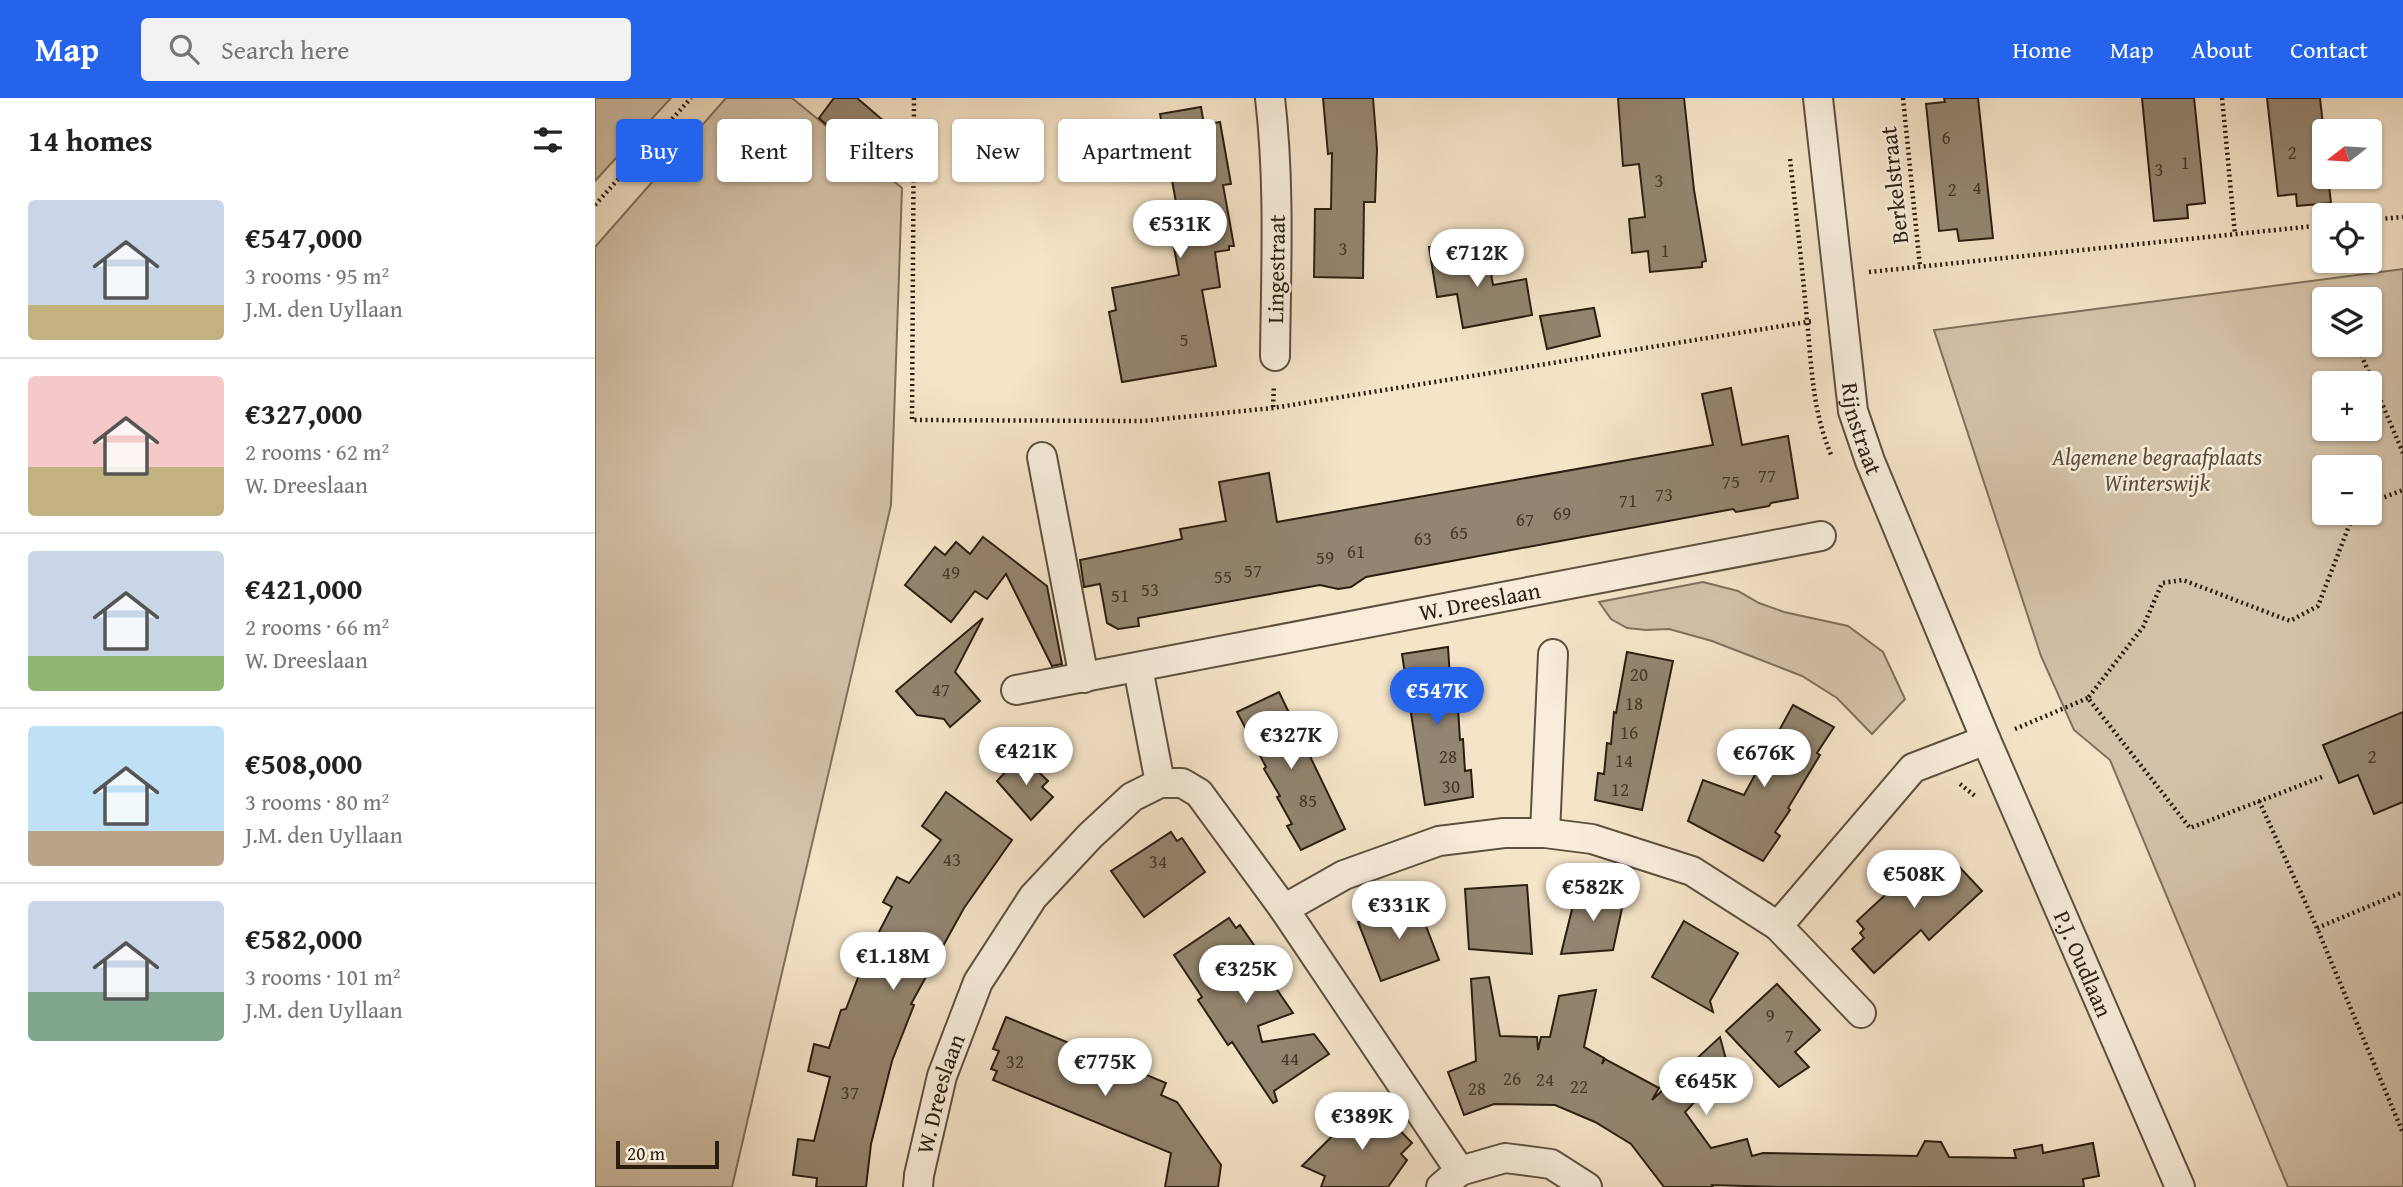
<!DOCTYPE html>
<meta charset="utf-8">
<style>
body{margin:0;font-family:"Gentium Book Plus",serif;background:#f2f2f2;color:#222;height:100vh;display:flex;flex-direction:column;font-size:26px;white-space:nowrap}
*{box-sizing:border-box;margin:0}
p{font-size:23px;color:#767676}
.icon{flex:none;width:38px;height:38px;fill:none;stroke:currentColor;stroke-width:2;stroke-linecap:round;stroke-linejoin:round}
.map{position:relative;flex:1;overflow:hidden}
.drawer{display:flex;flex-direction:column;background:#fff;width:595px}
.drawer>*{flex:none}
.hud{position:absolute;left:21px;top:21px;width:665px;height:63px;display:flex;gap:14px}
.needle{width:46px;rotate:253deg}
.fabs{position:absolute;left:1717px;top:21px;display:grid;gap:14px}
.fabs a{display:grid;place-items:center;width:70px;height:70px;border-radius:7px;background:#fff;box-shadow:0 2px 5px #0004;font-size:35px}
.scale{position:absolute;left:21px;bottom:18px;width:103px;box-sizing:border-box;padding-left:7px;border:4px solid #2b1e11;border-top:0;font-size:19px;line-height:24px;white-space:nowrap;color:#2b1e11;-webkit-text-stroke:5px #f8eddb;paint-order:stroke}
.price{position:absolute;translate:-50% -60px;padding:0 16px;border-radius:24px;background:#fff;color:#222;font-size:23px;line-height:46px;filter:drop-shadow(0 2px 4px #0008)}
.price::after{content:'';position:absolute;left:50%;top:42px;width:21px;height:16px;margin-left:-10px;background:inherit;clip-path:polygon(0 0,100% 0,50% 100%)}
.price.current{background:#2563eb;color:#fff}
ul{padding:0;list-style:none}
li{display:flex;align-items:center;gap:21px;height:175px;padding:0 28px}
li+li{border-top:2px solid #e0e0e0}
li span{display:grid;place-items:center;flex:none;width:196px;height:140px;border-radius:7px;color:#555}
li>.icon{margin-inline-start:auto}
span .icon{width:84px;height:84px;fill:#fffc;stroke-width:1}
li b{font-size:30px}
h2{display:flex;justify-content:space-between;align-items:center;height:84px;padding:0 28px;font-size:30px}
.chip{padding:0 24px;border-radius:7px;background:#fff;box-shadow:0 2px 5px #0004;font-size:24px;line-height:63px}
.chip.current{background:#2563eb;color:#fff}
header{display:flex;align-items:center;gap:42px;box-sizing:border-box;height:98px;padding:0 35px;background:#2563eb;color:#fff}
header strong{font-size:33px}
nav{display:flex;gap:38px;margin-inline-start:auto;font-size:24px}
.search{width:490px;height:63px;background:#f2f2f2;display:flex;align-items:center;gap:18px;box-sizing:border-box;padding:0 24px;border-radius:7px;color:#767676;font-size:26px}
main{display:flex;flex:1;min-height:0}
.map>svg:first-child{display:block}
.green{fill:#d3c2a9;stroke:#7f705d;stroke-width:2;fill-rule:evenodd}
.building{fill:#948570;stroke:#2b1e11;stroke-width:2}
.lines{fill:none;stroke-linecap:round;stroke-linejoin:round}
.minor-casing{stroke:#5e503f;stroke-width:32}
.path{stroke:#2b1e11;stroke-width:4.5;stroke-dasharray:2 3.5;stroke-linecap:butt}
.minor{stroke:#f8eddb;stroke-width:28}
.labels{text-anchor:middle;stroke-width:5;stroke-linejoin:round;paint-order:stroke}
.number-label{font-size:19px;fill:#453829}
.street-label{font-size:23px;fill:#2b1e11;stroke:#f8eddb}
.park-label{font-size:23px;font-style:italic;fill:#5d4f3f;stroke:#f8eddb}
</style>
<header>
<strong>Map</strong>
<div class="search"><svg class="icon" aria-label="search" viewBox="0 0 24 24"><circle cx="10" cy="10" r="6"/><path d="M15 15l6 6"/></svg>Search here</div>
<nav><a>Home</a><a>Map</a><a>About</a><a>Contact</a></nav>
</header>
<main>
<section class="drawer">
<h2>14 homes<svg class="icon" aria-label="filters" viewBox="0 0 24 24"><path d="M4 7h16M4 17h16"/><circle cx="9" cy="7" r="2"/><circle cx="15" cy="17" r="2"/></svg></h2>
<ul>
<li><span style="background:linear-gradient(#c9d6e8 75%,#c2b280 0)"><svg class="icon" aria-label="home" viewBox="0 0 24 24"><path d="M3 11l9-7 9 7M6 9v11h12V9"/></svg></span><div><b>€547,000</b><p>3 rooms · 95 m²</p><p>J.M. den Uyllaan</p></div></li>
<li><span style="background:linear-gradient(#f6c9c9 65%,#c2b280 0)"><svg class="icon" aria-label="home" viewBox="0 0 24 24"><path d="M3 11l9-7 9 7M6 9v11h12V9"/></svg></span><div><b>€327,000</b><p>2 rooms · 62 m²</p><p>W. Dreeslaan</p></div></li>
<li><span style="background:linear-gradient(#c9d6e8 75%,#8fb573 0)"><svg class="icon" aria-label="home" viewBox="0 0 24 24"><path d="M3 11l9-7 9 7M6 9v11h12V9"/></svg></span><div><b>€421,000</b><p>2 rooms · 66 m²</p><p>W. Dreeslaan</p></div></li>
<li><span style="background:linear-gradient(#bfe0f5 75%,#b9a48a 0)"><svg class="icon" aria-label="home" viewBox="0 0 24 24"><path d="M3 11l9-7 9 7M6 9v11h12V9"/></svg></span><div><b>€508,000</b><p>3 rooms · 80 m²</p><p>J.M. den Uyllaan</p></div></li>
<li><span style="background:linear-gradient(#c9d6e8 65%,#7fa58c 0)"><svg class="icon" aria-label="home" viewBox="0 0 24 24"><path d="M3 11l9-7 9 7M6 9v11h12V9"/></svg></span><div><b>€582,000</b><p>3 rooms · 101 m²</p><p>J.M. den Uyllaan</p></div></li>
</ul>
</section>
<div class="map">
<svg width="1808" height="1089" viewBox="0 0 1808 1089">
<rect width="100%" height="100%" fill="#f5e4c8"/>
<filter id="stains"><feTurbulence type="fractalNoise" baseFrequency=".00286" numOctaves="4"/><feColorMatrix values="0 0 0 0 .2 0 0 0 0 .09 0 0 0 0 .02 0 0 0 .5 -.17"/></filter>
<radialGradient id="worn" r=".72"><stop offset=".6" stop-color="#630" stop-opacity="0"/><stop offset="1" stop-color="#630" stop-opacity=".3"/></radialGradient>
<!-- green -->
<g class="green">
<path d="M0,0H76L0,83Z"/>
<path d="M131,0H197L307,90L296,407L137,1089H0V149Z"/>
<path d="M1808,171V1089H1693L1515,662L1479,632L1446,558L1339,232ZM1729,201H1774V247H1729ZM1729,285H1774V331H1729ZM1729,369H1774V415H1729Z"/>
<path d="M1108,484L1143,493L1164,505L1189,514L1253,528L1288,554L1310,601L1277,636L1242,600L1207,578L1117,543L1074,531L1051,532L1032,530L1016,521L1004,504Z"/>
</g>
<!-- building -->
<g class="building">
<path d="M239,0H262L311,42L284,73L224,20Z"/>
<path d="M728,0H778L782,51L780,104H769L768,180L719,179L720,111H736L737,55L733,56Z"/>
<path d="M1023,0H1089L1099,92L1111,163L1107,164V169L1055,174L1053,153L1037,155L1034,121L1050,119L1044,66L1028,68Z"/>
<path d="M1349,0H1383L1398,140L1364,143L1362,131L1344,133L1331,6L1350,4Z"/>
<path d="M1547,0H1599L1610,105L1592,107L1593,120L1559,123Z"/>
<path d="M1672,0H1725L1729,36V79H1733L1736,105L1702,108L1701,96L1683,98Z"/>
<path d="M606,9L609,27L625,24L636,86L628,87L639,148H634V152L620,154L625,189L607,192L621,268L527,284L514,214L521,212L517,190L584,177L574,123L584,121L565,16Z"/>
<path d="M855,145L871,168L894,164L898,187L931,181L937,217L868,230L862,196L842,199L834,149Z"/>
<path d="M999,210L1005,238L952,251L945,218Z"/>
<path d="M1136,290L1147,347L1193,338L1203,400L1176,405L1174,408L1141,414L1138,411L771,479L756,489L743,491L725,487L543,520L544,528L523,531L512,525L505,486L489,489L485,462L587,441L585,431L631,423L624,384L674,375L682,424L1118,347L1107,296Z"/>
<path d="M388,439L452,488L467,566L457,568L411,476L392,501L380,493L356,524L310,487L340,449L350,457L361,444L375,456Z"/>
<path d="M388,520L360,574L385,603L355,629L349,621L322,617L301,593Z"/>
<path d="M853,549L855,580H858L860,611L863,610L865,642L868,641L870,673L876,672L878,699L830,707L807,556Z"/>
<path d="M1032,554L1078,563L1047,712L1000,702L1003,675L1009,676L1012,645L1016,646L1019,614L1021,615Z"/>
<path d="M684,594L750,731L706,752L692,728L697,726L682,699L685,698L669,671L671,669L642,614Z"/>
<path d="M1198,607L1239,629L1222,655L1225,657L1193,710L1195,712L1180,734L1185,738L1168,763L1093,723L1108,682L1149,697Z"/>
<path d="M1808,614V704L1779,716L1763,677L1744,685L1728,647Z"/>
<path d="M426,657L453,683L447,689L458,699L436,722L402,683Z"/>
<path d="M351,694L417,742L369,810L316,906L319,907L297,963L276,1046L271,1089H221L222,1080L198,1077L203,1041L219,1043L235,979L213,973L219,946L234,950L246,912L251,911L271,859L297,809L288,804L302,779L314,785L346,742L327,728Z"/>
<path d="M576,734L582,743L587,740L610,774L549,819L516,773Z"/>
<path d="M1355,759L1387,793L1334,842L1326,832L1279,875L1257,851L1269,840L1265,835L1269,831L1262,823L1327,763L1334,770L1339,765L1343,770Z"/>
<path d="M932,787L937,856L874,851L870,791Z"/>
<path d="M982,791L1029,801L1018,852L966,856Z"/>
<path d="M821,802L844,862L786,883L763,824Z"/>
<path d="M634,820L641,830L645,827L668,860L663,864L698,915L663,928L667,944L719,936L734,956L679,993L682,1003L678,1005L637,944L633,947L603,902L607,899L579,857Z"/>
<path d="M1089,823L1143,855L1115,903L1118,914L1057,879Z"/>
<path d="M894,879L905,938L942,939L943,952L946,939H955L964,898L1001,892L989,949L1009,960L1007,966L1010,961L1064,990L1057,1002L1125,939L1133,969L1090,1014L1116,1050L1152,1041L1157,1058L1168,1055L1322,1058L1330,1043L1346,1044L1354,1059L1421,1060L1419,1052L1447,1047L1448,1055L1498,1045L1504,1078L1488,1081L1489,1089H1183L1117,1087L1118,1089H1069L1036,1046L1000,1024L960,1007L899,1006L869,1017L853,974L881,963L876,881Z"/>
<path d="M1182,886L1225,932L1200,954L1214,969L1184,989L1131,933Z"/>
<path d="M411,919L571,985L566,997L582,1004L626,1067L623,1089H570L576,1055L398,982L402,973L396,971L404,953L398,951Z"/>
<path d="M775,1001L817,1045L806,1056L812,1062L793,1089H726L730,1078L707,1068Z"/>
</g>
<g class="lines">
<defs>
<g id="minor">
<path d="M675,0C685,85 681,172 680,258"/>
<path id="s1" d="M1223,0L1258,313L1275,363L1391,642L1585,1089"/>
<path d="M447,359L489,580"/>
<path id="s2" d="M421,592L1226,438"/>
<path d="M565,685H587L604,695L689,811L865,1073"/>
<path d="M950,735L958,556"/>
<path d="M689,811L749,777L844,743L909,735H950L997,741L1097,773L1183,828L1318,670L1391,642"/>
<path d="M1183,828L1266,915"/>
<path id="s3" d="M323,1089L324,1077L347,978L383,884L438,799L495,738L537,699L565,685L543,570"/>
<path d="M846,1089L865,1073L910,1060L956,1066L992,1089"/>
</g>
</defs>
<!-- minor casing -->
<use href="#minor" class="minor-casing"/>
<!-- path -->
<g class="path">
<path d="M319,0L317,322L548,323L678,310L1218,223"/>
<path d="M1308,0L1325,169"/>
<path d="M1627,0L1640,136"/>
<path d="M1195,61C1201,114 1207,168 1212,222C1217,272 1217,312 1237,359"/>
<path d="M0,107L96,0"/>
<path d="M1774,122L1808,119"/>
<path d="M1274,174L1729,127"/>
<path d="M1762,247L1808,355"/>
<path d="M678,309L679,287"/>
<path d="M1774,405L1808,392"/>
<path d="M1420,631L1493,600"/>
<path d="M1727,679L1595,730L1493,600L1548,529L1567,485L1588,482L1695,523L1723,508L1759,415"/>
<path d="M1365,686L1380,698"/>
<path d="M1664,703L1722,830L1808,1035"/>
<path d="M1722,830L1808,794"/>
</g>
<!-- minor -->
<use href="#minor" class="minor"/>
</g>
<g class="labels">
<!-- number labels -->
<g class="number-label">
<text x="1351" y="46">6</text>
<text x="1697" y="61">2</text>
<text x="1590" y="71">1</text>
<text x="1564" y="78">3</text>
<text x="1064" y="89">3</text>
<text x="1382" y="96">4</text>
<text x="1357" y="98">2</text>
<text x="748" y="157">3</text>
<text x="1070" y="159">1</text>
<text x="589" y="248">5</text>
<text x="1172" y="384">77</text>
<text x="1136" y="390">75</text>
<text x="1069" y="403">73</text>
<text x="1033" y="409">71</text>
<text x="967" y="422">69</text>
<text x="930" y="428">67</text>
<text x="864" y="441">65</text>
<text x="828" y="447">63</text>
<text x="761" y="460">61</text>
<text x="730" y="466">59</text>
<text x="658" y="479">57</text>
<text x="356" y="481">49</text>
<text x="628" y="485">55</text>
<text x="555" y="498">53</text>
<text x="525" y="504">51</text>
<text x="1044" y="583">20</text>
<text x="346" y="598">47</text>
<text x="1039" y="612">18</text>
<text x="1034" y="641">16</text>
<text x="853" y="665">28</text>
<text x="1777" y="665">2</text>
<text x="1029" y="669">14</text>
<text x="856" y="695">30</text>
<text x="1025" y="698">12</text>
<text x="713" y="709">85</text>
<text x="357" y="768">43</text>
<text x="563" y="770">34</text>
<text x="1175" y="924">9</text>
<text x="1194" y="944">7</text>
<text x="695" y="967">44</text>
<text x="420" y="970">32</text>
<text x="917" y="987">26</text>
<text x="950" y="988">24</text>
<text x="984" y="995">22</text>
<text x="882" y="997">28</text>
<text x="255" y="1001">37</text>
</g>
<!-- street labels -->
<g class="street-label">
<text transform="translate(1299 87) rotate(-96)" y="8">Berkelstraat</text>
<text transform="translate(681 171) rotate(-89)" y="8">Lingestraat</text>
<text dy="8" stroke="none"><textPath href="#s1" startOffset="334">Rijnstraat</textPath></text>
<text dy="8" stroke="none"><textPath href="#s2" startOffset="472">W. Dreeslaan</textPath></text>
<text dy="8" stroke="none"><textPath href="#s1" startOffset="914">P.J. Oudlaan</textPath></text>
<text dy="8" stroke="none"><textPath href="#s3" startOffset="96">W. Dreeslaan</textPath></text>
</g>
<!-- park labels -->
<g class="park-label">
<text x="1562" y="367">Algemene begraafplaats<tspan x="1562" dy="26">Winterswijk</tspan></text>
</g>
</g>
<rect width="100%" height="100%" filter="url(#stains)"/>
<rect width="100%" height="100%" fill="url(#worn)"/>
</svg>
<div class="fabs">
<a><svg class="needle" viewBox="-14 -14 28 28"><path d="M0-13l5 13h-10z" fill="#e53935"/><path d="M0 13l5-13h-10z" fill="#767676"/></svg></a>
<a><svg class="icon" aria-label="locate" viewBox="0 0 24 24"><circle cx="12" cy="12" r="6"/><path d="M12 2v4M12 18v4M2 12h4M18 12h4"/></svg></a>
<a><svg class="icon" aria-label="layers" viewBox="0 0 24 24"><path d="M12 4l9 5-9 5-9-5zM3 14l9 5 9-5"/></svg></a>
<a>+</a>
<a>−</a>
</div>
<div class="scale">20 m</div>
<b class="price" style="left:585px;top:162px">€531K</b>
<b class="price" style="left:882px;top:191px">€712K</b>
<b class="price current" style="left:842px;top:629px">€547K</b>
<b class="price" style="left:696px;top:673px">€327K</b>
<b class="price" style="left:431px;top:689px">€421K</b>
<b class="price" style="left:1169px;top:691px">€676K</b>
<b class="price" style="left:1319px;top:812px">€508K</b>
<b class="price" style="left:998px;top:825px">€582K</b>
<b class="price" style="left:804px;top:843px">€331K</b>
<b class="price" style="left:298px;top:894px">€1.18M</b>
<b class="price" style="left:651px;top:907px">€325K</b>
<b class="price" style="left:510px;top:1000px">€775K</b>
<b class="price" style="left:1111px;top:1019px">€645K</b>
<b class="price" style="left:767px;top:1054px">€389K</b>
<div class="hud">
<a class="chip current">Buy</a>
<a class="chip">Rent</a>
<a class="chip">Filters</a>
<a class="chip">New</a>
<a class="chip">Apartment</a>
</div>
</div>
</main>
